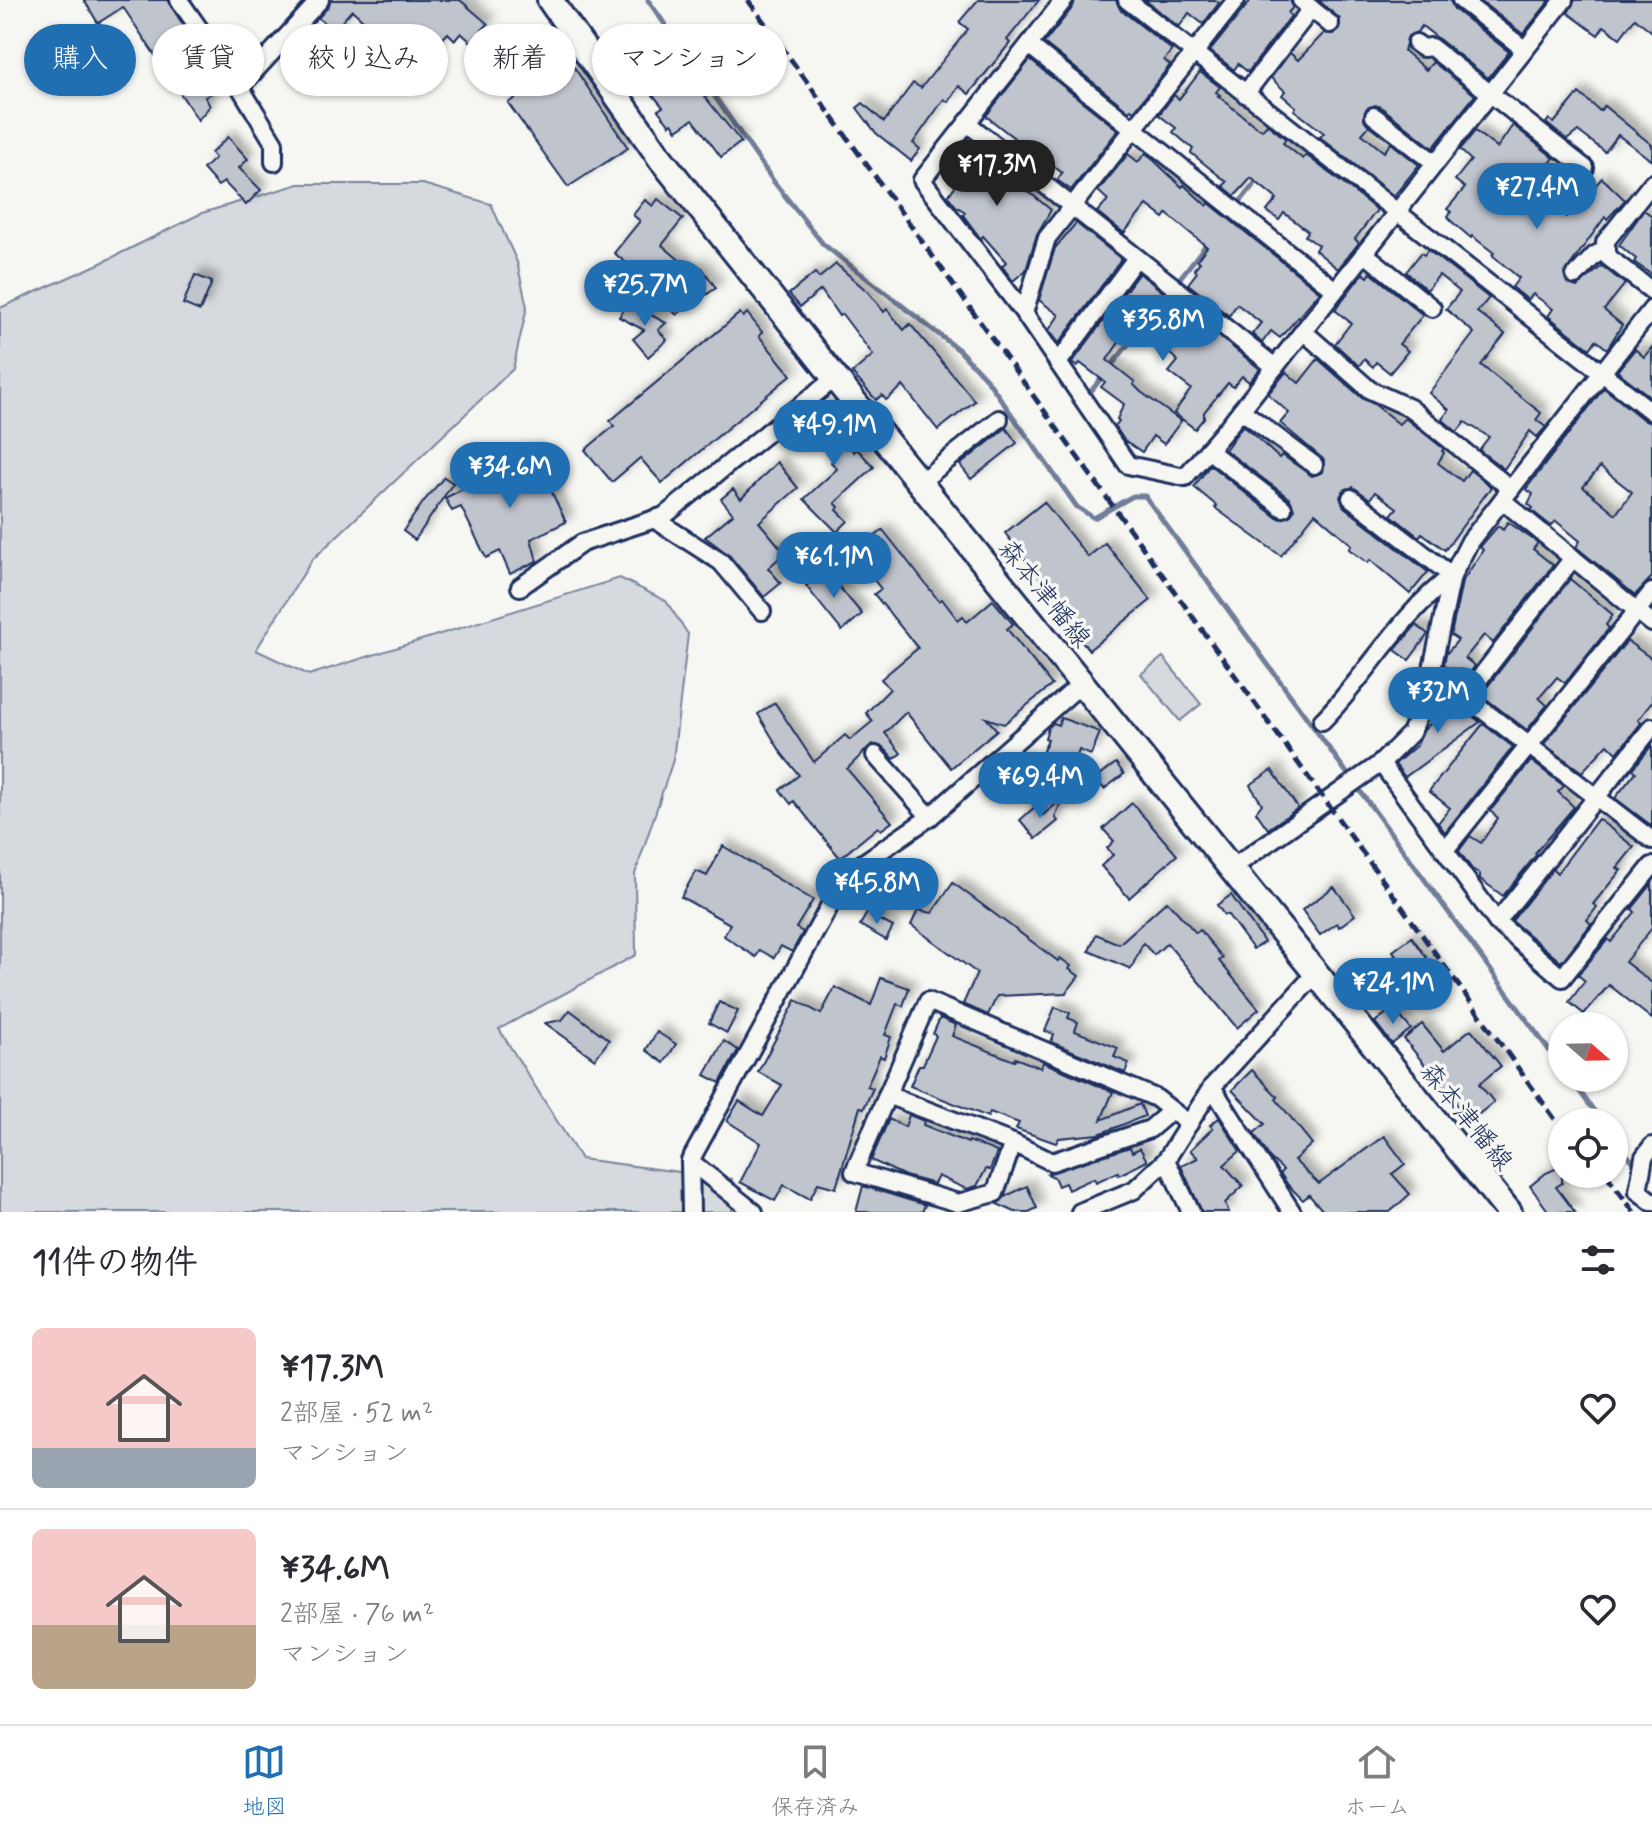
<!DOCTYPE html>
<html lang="ja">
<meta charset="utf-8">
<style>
body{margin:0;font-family:Mynerve,"Klee One",sans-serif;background:#f2f2f3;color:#2b2b33;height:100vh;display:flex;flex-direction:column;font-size:30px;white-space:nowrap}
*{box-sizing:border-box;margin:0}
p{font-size:26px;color:#7c7c81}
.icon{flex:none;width:44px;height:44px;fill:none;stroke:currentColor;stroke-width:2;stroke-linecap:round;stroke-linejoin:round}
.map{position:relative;height:1212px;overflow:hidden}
.side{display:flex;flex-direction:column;background:#fff;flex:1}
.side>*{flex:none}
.top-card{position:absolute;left:24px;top:24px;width:800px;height:72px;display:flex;gap:16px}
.needle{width:52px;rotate:110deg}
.tools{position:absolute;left:1548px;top:1012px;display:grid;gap:16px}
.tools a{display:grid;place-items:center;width:80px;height:80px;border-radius:50%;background:#fff;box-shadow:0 2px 6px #0004;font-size:40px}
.price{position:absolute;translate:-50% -68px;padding:0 18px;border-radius:28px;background:#1f6fb2;color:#fff;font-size:26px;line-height:52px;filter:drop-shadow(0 2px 4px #0008)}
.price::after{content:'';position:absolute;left:50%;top:48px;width:24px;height:18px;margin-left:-12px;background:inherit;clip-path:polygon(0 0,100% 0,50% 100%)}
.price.active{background:#222;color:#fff}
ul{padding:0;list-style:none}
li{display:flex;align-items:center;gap:24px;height:200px;padding:0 32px}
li+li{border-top:2px solid #e1e1e2}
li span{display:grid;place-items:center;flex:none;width:224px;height:160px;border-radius:12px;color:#555}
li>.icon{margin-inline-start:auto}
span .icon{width:96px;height:96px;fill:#fffc;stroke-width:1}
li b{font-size:34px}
h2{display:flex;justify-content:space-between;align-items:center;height:96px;padding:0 32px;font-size:34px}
.tag{padding:0 28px;border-radius:36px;background:#fff;box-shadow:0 2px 6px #0004;font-size:28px;line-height:72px}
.tag.active{background:#1f6fb2;color:#fff}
.tab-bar{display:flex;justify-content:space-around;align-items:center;height:112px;border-top:2px solid #e1e1e2;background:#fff;font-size:22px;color:#7c7c81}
.tab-bar a{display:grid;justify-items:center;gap:4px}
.tab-bar .active{color:#1f6fb2}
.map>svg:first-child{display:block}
.green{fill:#d6d9dd;stroke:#78849e;stroke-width:2}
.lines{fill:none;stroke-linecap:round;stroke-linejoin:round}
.stream{stroke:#717e99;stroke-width:5}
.building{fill:#c0c4cd;stroke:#1b2f5e;stroke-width:2;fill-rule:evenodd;filter:url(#shadow)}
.minor-casing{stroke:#1b2f5e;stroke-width:22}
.secondary-casing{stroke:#1b2f5e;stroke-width:30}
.minor{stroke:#f6f6f2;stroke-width:16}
.secondary{stroke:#f6f6f2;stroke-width:24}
.rail{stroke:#1b2f5e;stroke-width:5;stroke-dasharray:12 6;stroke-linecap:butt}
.labels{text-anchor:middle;stroke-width:7;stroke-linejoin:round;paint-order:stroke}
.street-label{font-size:26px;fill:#1b2f5e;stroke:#f6f6f2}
</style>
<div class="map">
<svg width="1652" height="1212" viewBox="0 0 1652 1212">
<defs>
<filter id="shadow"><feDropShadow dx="7" dy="-7" stdDeviation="4" flood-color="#0004"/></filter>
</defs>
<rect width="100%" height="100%" fill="#f6f6f2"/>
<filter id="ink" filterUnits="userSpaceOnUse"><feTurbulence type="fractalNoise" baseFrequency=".0125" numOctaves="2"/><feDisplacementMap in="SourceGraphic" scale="16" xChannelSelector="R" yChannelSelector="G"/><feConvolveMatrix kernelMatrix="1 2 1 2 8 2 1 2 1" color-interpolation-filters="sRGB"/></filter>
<g filter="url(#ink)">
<!-- green -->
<g class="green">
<path d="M299,184H423L491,204L517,262L527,307L513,369L312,560L256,650L309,675L620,578L666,601L688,634L673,760L635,874L636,955L499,1029L581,1159L732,1179V1212H0V308L101,263L202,213Z"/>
<path d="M1163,657L1201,704L1180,721L1141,674Z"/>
</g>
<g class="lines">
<!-- stream -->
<g class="stream">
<path d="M648,0L774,182L823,244L959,350L988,381L1077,507L1094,518L1133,496H1145L1562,1068"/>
<path d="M1236,207L1260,177"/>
<path d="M1176,283L1209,241"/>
<path d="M1088,395L1147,321"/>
<path d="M1570,1078L1602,1122"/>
<path d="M1614,1139L1639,1169"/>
</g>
</g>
<!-- building -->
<g class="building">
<path d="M84,0H167L223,86L205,97L210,106L198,120L123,7L98,23Z"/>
<path d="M331,0H460L488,24L471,42L461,33L455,40L448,33L415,68L352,10L334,31L318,18L328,7Z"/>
<path d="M978,0H1039L1007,40L1010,43L969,94L959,86L948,102L944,99L913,143L920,149L911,161L876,133L857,108L863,103L884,122L913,83L921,88L968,29L959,22Z"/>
<path d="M1075,0H1116L1120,9L1172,50L1164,60L1170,65L1134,111L1131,109L1129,111L1044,43L1073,7Z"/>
<path d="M1145,0H1215L1219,3L1203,24L1189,13L1179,27Z"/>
<path d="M1251,0H1290L1293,7L1288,13L1291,16L1248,72L1238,64L1234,70L1210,51Z"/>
<path d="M1318,0H1450L1454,9L1509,52L1488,78L1422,26L1417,32L1408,36L1404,51L1426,70L1433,62L1475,95L1433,148L1381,107L1375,105L1366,109L1364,119L1369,126L1362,134L1384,152L1391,143L1419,165L1394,196L1320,137L1324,133L1294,110L1296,107L1282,95L1285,91L1271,78L1290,53L1298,60L1324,33L1333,34L1339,30L1340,19Z"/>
<path d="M1479,0H1550L1523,34Z"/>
<path d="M1575,0H1652V32L1635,18L1620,38L1604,26L1598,35L1568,13Z"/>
<path d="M1030,60L1118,130L1071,190L1057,180L1062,173L1031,147L1025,155L1010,143L1014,138L986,116Z"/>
<path d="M678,63L741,142L721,157L693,119L677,130L672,123L670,125L658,110L663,107L648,89Z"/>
<path d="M574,67L628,148L568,187L508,103L556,71L560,75Z"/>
<path d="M1200,72L1220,87L1216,92L1220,95L1218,96L1254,125L1262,130L1267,124L1286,139L1283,143L1303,159L1306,155L1377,210L1355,239L1359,243L1338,269L1315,250L1318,245L1305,236L1308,231L1284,213L1279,220L1267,211L1277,199L1251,178L1235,196L1223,186L1227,182L1191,153L1193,149L1173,132L1176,128L1159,115L1174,95L1179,99Z"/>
<path d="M1579,93L1600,111L1604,106L1652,145V161L1618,135L1605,152L1578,131L1567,140L1546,123L1549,119L1554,123Z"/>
<path d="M1513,125L1554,158L1550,163L1554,167L1535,192L1567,217L1602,178L1625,200L1607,219L1605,217L1564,274L1567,283L1577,287L1602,266L1625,284L1604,310L1622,325L1607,349L1596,340L1590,349L1548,316L1553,309L1533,294L1528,300L1512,287L1519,278L1492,255L1494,253L1472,236L1471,238L1451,221L1448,216L1451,212L1447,209L1465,188L1455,180L1471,160L1460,150L1475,131L1497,148Z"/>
<path d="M228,137L248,159L239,168L261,190L246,205L224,182L218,186L203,169L215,158L211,153Z"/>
<path d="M968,142L1051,210L1037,234L1026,270L1013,281L1002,266L1006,262L983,236L981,239L963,215L965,212L956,206L948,196L958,182L943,171Z"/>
<path d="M1146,153L1182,187L1184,185L1207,206L1209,203L1320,292L1280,338L1271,331L1262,343L1252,334L1261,323L1237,304L1229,316L1188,284L1197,272L1194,269L1200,262L1197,260L1207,247L1167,214L1164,218L1147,205L1124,233L1097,212L1108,200L1098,191L1128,154L1138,162Z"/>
<path d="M658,199L683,219L662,245L691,270L696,265L699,269L702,268L716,288L700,299L698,296L677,315L637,280L626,269L629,265L614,253L640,221L633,215L645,200L653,206Z"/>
<path d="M1644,210L1652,216V275L1634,262L1636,259L1619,245Z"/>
<path d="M1076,223L1120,258V261L1059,343L1049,330L1059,315L1039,300L1055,248Z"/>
<path d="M1428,250L1489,298L1477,312L1505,334L1481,365L1541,413L1536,420L1546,427L1537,437L1530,431L1504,469L1479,450L1489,437L1465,422L1457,432L1442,419L1449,410L1429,393L1474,333L1446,309L1460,292L1439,275L1427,290L1406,272L1421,253L1424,255Z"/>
<path d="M836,264L868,292L884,312L887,309L904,330L910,324L975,401L938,430L903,386L886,400L882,395L876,400L852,373L873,355L842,314L839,316L821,290L800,307L789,294L815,273L819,278Z"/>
<path d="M1139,273L1260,369L1249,382L1242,376L1233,387L1228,383L1204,412V418L1195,429L1174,413L1191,389L1169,372L1178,361L1169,353L1176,345L1153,327L1150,331L1136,320L1133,322L1107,360L1135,382L1133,384L1141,392L1181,421L1164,444L1153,436L1142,452L1124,440L1115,426L1119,421L1117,419L1124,404L1101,387L1105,382L1080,363L1077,367L1072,363Z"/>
<path d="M1363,273L1368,277L1371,273L1423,315L1399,344L1408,351L1390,373L1376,362L1373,367L1364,359L1359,366L1335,344L1351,323L1335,310Z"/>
<path d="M195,275L212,282L200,311L183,304Z"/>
<path d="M627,302L666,323L658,330L667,340L648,357L633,339L644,330L619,317Z"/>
<path d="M740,313L743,317L747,313L762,332L759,336L791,375L662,483L640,458L612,482L585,450L614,426L610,421Z"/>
<path d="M1652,347V398L1617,371L1635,349L1644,357Z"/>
<path d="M1318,359L1363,399L1374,404L1399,424L1405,418L1444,449L1442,451L1444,453L1438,463L1462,481L1470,470L1491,487L1445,550L1422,533L1419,537L1391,515L1397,508L1375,492L1370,499L1353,487L1343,491L1340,497L1344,507L1428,572L1410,594L1370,560L1368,563L1349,549L1352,545L1315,513L1281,556L1215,508L1217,506L1194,487L1210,465L1276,517L1282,519L1291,515L1294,509L1290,499L1225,450L1243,425L1279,458L1282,455L1312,476L1322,472L1324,460L1280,423L1289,413L1268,394L1286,372L1299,383Z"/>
<path d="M1604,388L1645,421L1652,423V577L1635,595L1576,547L1580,541L1556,521L1551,526L1531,510L1533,508L1528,504L1533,494L1526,489ZM1600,467L1632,492L1616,514L1583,487Z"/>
<path d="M823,405L835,418L831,422V426L854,452L857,449L874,467L835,503L839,507L837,510L848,521L837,532L804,499L837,469L831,462L834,459L802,423L804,421L802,419Z"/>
<path d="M1006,428L1017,443L971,479L960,465Z"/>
<path d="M532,451L566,522L531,539L537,561L510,574L500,551L486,558L461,507L452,511L445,498L485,478L481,470L504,459L506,463Z"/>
<path d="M777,462L798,488L759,522L785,553L768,568L781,583L764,597L729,555L705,537L733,514L721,499L733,489L741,499Z"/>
<path d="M444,477L453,483L415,540L403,531L424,501Z"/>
<path d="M1044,502L1088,557L1105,543L1151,600L1089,650L1043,592L1048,589L1005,533Z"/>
<path d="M1508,522L1538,543L1533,549L1553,565L1493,643L1484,635L1465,658L1475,666L1463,681L1444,664L1446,654L1458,640L1451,635L1462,582L1483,550L1480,547L1498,526L1503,530Z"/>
<path d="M883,530L939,601L942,599L958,620L963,616L967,622L993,600L1013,624L1007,629L1052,685L1004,724L986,718L997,730L951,768L906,712L885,733L901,753L894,759L883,747L872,744L847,769L892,822L881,830L878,827L840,858L794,801L791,804L780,790L799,775L782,754L758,714L775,703L814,762L845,735L850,740L873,721L866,713L890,689L881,679L918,648L874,594L881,589L870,575L876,570L859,549Z"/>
<path d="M825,570L862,614L842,631L806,586Z"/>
<path d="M1570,579L1613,615L1606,625L1609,628L1565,683L1557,677L1539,698L1547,705L1527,730L1481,695Z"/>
<path d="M1416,625L1428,634L1409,660L1395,650Z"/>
<path d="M1627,641L1652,659V702L1638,720L1641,723L1617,753L1608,744L1582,772L1544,744Z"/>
<path d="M1439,690L1480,722L1405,777L1395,764L1417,745L1424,730L1447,707L1438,700Z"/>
<path d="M1061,718L1100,732L1091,755L1079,750L1076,760L1063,756L1054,779L1036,771L1002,799L989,784L1023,757L1035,770L1048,739L1045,738L1048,728L1053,723L1058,725Z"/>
<path d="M1483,724L1513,747L1445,832L1438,823L1450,808L1429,791Z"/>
<path d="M1652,745V826L1615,798L1636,772L1633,769Z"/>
<path d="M1531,761L1564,786L1558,792L1574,807L1535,853L1537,854L1503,896L1480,879V874L1472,869L1459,851L1470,836L1481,843L1498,818L1490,811Z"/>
<path d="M1116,763L1124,774L1104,789L1096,778Z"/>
<path d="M1272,770L1298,808L1268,829L1256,812L1262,804L1250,785Z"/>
<path d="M1062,799L1055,817L1058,821L1036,839L1020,820L1036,806L1043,815Z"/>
<path d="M1132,803L1177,855L1129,898L1101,866L1113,855L1107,848L1114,841L1103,829Z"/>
<path d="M1598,819L1634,847L1617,868L1621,870L1593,904L1597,907L1587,920L1591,924L1561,962L1512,921L1553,869L1557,873Z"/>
<path d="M723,846L813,900L796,928L803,932L792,952L781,946L774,958L760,950L756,957L724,936L730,924L681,897L696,871L707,876Z"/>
<path d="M887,865L902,884L876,903L862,885Z"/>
<path d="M953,883L1058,961L1060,958L1071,966L1069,969L1079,976L1066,993L997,996L988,1015L963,1004L977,973L911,925L918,910L932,913Z"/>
<path d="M1652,884V928L1625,962L1652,983V1019L1609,985L1584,1014L1569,1002L1585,981L1578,975L1608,939L1611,942L1635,912L1632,909Z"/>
<path d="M1334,887L1355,915L1339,927L1337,923L1320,935L1302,910Z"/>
<path d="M1231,895L1264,942L1253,949L1228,915H1224L1217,905Z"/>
<path d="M1167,901L1196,933L1200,930L1223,958L1219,961L1259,1009L1237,1028L1167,943L1154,955L1143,943L1131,969L1089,951L1096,934L1119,944Z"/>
<path d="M867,913L893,927L886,940L860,925Z"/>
<path d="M1412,937L1436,971L1428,977L1430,980L1411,993L1388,961L1396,955L1393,951Z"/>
<path d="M881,978L909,988L903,1006L897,1004L885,1035L891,1037L884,1058L880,1056L867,1086L873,1088L864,1108L860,1107L836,1188L818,1183L810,1199L784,1185L775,1201L740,1182L761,1143L727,1121L739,1101L763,1116L782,1085L758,1072L796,1000L821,1014L835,987L871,1005Z"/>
<path d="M719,1002L738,1011L727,1033L709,1023Z"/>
<path d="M1055,1007L1070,1013L1068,1018L1078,1022L1075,1031L1118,1048L1114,1057L1129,1063L1125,1073L1051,1042L1054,1034L1045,1031Z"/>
<path d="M1393,1008L1411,1029L1392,1044L1375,1022Z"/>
<path d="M570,1010L609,1040L595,1059L545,1023L562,1020Z"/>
<path d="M940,1018L956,1025L952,1036L1014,1061L1015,1058L1041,1068L1043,1062L1113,1092L1101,1120L1140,1104L1145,1116L1099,1134L1059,1138L1056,1143L1016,1129L1019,1123L990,1112L988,1117L910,1086L919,1065H923L936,1036L933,1034Z"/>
<path d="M1422,1024L1444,1051L1471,1029L1501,1066L1479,1084L1494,1102L1470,1121L1404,1039Z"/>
<path d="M657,1032L676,1044L664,1063L646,1050Z"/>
<path d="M724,1041L738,1050L720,1083L705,1075Z"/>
<path d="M1252,1070L1278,1097L1276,1099L1312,1144L1294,1160L1319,1184L1384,1136L1405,1164L1392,1174L1410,1194L1390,1212H1324L1309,1195L1303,1200L1288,1185L1280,1173L1283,1170L1270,1158L1254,1133L1265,1124L1232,1090Z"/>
<path d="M909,1115L924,1121L923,1125L968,1143L969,1141L997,1152L990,1170L986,1169L977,1186L966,1189L938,1176L934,1184L905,1176L871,1160L889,1119L905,1127Z"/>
<path d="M1219,1118L1240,1151L1224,1165L1243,1186L1225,1203L1229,1212H1202L1181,1166L1198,1158L1190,1150L1213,1128L1210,1125Z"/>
<path d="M1130,1147L1132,1152L1140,1148L1147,1161L1119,1175L1118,1172L1096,1182L1094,1178L1068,1190L1065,1183L1058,1186L1054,1177L1047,1174Z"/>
<path d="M1562,1166V1183L1556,1187L1575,1212H1549L1530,1186L1546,1173Z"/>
<path d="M863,1186L925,1205L922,1212H856Z"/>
<path d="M1027,1186L1037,1208L1029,1212H1015L997,1204L1006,1196Z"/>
</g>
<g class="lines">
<defs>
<g id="minor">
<path d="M179,0L240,87L274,143V162"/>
<path d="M1127,0L1652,412"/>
<path d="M1236,0L1047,238L1024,313L1128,465L1185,477L1227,428L1564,0"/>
<path d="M1301,0L1330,24"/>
<path d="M1461,0L1524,49"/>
<path d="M1416,43L1423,48L1431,47L1585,168"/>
<path d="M1029,45L1335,290"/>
<path d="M240,87L320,0"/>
<path d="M1245,94L1311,9"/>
<path d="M1374,116L1435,163"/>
<path d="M967,123L1275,367"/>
<path d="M1652,183L1605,242L1608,257L1652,291"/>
<path d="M1364,253L1432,308"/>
<path d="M1575,276L1595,255L1607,249"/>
<path d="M1024,313L922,180L1064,0"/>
<path d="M1303,331L1370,390L1410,408L1511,489"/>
<path d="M1058,363L1136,258"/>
<path d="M1241,410L1314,465"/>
<path d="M1208,450L1283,508"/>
<path d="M919,483L999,419"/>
<path d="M1502,500L1652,623"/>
<path d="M654,519L721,562L762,611"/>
<path d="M520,587L582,543L664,516L835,378"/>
<path d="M1432,671L1652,840"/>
<path d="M1465,697L1573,558"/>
<path d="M1322,721C1367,676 1400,614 1452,576L1351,498"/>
<path d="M875,755L930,817"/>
<path d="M1381,763L1497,922L1562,978L1652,866"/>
<path d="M1445,850L1652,592"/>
<path d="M1232,868L1381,763L1411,733L1425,701L1452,576L1470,541L1652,309"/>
<path d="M1497,922L1652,727"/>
<path d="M1212,1087L1292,1212"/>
<path d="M887,1095L1013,1143"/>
<path d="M1171,1111L1150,1129L1052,1162L1013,1143L995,1193L958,1203L854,1172L928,1001L1156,1098L1189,1124"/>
<path d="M1652,1146L1644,1157L1638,1191L1652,1202"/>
<path d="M1166,1160L1191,1212"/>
<path d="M690,1161L754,1212"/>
<path d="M691,1212L690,1161L847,874L930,817L1082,683"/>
<path d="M1080,1212L1134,1190L1166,1160L1212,1087L1316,973"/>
</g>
<path id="secondary" d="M550,0L661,159L835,378L1509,1212"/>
</defs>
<!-- minor casing -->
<use href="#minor" class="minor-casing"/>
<!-- secondary casing -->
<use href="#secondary" class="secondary-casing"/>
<!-- minor -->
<use href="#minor" class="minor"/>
<!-- secondary -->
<use href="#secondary" class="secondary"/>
<!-- rail -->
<g class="rail">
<path d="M748,0L1562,1129"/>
<path d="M1606,1174L1634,1212"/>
</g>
</g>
</g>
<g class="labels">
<!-- street labels -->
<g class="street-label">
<text transform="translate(1045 593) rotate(51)" y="9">森本津幡線</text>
<text transform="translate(1467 1116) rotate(51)" y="9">森本津幡線</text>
</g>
</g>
</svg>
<div class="tools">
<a><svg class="needle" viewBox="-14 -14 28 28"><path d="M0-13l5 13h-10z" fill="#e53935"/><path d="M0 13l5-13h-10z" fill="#7c7c81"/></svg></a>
<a><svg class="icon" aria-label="locate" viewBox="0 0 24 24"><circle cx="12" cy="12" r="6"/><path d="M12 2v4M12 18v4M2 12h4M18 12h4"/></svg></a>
</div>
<b class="price active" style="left:997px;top:208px">¥17.3M</b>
<b class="price" style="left:1537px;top:231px">¥27.4M</b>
<b class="price" style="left:645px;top:328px">¥25.7M</b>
<b class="price" style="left:1163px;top:363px">¥35.8M</b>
<b class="price" style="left:834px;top:468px">¥49.1M</b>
<b class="price" style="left:510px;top:510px">¥34.6M</b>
<b class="price" style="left:834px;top:600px">¥61.1M</b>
<b class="price" style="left:1438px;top:735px">¥32M</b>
<b class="price" style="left:1040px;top:820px">¥69.4M</b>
<b class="price" style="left:877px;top:926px">¥45.8M</b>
<b class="price" style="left:1393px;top:1026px">¥24.1M</b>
<div class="top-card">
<a class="tag active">購入</a>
<a class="tag">賃貸</a>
<a class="tag">絞り込み</a>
<a class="tag">新着</a>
<a class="tag">マンション</a>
</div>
</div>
<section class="side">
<h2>11件の物件<svg class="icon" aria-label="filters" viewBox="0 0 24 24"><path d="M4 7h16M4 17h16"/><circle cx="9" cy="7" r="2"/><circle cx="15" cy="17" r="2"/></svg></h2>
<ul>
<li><span style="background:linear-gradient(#f6c9c9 75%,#9aa5b1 0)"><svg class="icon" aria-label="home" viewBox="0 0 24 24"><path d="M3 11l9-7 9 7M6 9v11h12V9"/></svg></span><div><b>¥17.3M</b><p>2部屋 · 52 m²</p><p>マンション</p></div><svg class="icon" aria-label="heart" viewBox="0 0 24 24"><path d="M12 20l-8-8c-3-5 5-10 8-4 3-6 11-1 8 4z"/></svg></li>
<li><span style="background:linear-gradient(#f6c9c9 60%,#b9a48a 0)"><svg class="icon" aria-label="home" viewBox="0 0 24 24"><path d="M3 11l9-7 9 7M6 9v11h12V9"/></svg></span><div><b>¥34.6M</b><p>2部屋 · 76 m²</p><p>マンション</p></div><svg class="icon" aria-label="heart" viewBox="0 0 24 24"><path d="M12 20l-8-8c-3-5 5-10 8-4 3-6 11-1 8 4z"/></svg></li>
</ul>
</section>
<nav class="tab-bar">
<a class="active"><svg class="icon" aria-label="map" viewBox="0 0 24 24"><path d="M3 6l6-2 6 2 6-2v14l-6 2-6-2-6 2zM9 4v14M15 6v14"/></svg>地図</a>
<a><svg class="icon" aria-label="saved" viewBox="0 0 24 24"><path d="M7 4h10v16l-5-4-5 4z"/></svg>保存済み</a>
<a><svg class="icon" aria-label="home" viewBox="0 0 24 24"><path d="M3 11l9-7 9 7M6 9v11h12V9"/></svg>ホーム</a>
</nav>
